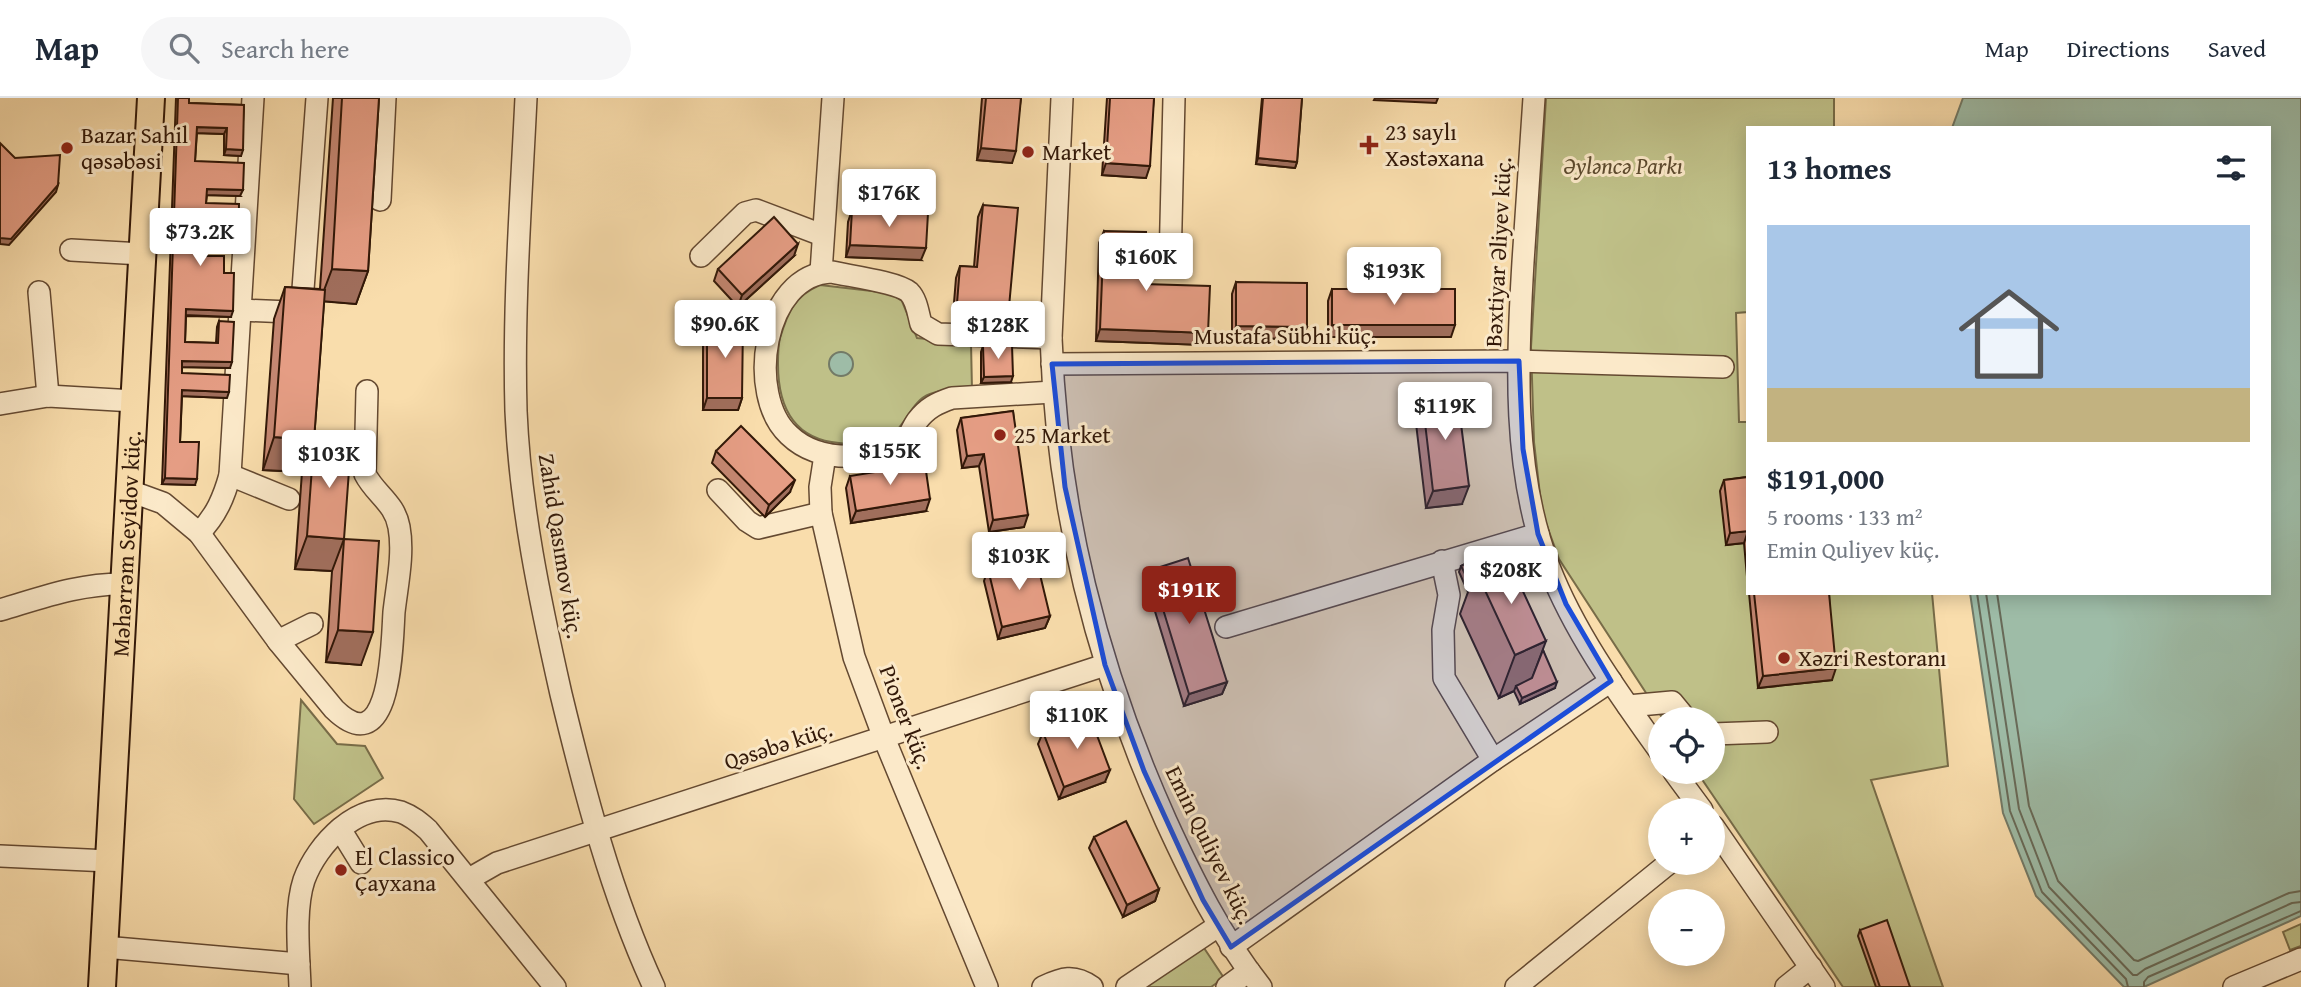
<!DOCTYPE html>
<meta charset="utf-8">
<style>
body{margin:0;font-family:"Gentium Book Plus",serif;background:#f6f6f7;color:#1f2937;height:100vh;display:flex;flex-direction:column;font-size:26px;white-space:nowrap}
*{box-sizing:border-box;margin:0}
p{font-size:23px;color:#747a83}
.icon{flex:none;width:38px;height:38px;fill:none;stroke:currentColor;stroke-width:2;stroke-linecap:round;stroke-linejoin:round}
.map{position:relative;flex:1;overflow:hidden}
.sheet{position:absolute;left:1746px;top:28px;width:525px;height:469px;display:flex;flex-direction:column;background:#fff;border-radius:0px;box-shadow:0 4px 18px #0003}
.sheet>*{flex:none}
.buttons{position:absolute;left:1648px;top:609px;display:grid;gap:14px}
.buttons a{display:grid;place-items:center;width:77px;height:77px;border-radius:50%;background:#fff;box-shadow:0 4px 18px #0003;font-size:35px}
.price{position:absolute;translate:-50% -60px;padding:0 16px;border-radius:7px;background:#fff;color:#222;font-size:23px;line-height:46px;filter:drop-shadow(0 2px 4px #0008)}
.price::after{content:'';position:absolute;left:50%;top:42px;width:21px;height:16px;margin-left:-10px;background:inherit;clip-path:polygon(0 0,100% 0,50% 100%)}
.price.selected{background:#8f2418;color:#fff}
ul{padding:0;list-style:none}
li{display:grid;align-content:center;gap:14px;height:371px;padding:0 21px}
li+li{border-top:2px solid #e0e1e3}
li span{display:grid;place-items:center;height:217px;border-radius:0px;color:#555}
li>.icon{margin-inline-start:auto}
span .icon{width:126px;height:126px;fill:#fffc;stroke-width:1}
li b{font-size:30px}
h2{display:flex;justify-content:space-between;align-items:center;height:84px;padding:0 21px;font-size:30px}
header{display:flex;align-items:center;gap:42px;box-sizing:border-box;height:98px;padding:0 35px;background:#fff;border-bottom:2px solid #e0e1e3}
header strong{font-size:33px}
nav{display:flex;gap:38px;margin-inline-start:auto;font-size:24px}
.search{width:490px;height:63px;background:#f6f6f7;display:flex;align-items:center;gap:18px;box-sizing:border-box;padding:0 24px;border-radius:38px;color:#747a83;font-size:26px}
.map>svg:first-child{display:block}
.green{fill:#bfc088;stroke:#786c48;stroke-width:2}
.water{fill:#9ebca7;stroke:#737a67;stroke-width:2}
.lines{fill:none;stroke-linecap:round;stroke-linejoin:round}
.shore{stroke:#686a58;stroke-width:2}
.minor-casing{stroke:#644931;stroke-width:24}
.major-casing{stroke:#321808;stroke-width:30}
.minor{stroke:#fbe9c9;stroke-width:21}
.major{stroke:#f9ddac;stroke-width:26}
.wall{fill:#c58772;stroke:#321808;stroke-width:2}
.shaded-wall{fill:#a06e5c;stroke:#321808;stroke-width:2}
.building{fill:#e59d84;stroke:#321808;stroke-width:2}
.marked{fill:#1d4ed8;fill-opacity:0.2;stroke:#1d4ed8;stroke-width:5;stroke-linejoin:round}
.poi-dot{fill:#8f2418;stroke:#fbe9c9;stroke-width:2.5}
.labels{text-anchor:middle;stroke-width:6;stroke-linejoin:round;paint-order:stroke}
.poi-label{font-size:23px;fill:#321808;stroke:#fbe9c9;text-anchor:start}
.park-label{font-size:23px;font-style:italic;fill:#5c4a2e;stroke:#fbe9c9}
.street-label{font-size:23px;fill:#321808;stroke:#fbe9c9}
</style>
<header>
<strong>Map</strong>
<div class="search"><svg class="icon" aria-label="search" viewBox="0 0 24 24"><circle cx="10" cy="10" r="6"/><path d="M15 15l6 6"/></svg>Search here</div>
<nav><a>Map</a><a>Directions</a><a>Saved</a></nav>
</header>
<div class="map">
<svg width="2301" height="889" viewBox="0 0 2301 889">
<rect width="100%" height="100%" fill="#f9ddac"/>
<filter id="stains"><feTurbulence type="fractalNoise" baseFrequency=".00286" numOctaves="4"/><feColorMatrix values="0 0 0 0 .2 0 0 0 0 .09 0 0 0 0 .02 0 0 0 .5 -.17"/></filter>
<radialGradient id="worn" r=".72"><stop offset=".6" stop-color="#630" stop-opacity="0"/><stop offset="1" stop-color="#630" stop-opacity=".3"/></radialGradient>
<!-- green -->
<g class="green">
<path d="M1546,0H1834V30H1748V214L1736,215L1739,324H1748V495H1932L1948,668L1871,682L1943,889H1843L1697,674H1713V621H1663L1559,461L1542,414L1534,344L1531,249Z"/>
<path d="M820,187L889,195L902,203L917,240L971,245L972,292C958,292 943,291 930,296C908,304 906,334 881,343C867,348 852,347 839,345C793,341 778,309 778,266C778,258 778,248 780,240C788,214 794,198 820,187Z"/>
<path d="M301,602L337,646L365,648L383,680L314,726L294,701Z"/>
<path d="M2301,826V848L2290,852L2283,834Z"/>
<path d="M1202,847L1224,880L1211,889H1140Z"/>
</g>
<!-- water -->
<g class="water">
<path d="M1963,0H2301V818L2144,889H2124L2036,798L2003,715L1970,495H2270V30H1952Z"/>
<circle cx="841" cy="266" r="12"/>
</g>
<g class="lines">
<!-- shore -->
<g class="shore">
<path d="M1977,495L2010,713L2042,794L2126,881L2128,889"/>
<path d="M1986,495L2019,711L2049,789L2133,877H2137L2145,871L2292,805L2301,804"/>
<path d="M1997,495L2029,708L2058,783L2134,862L2138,863L2289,795L2301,793"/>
<path d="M2144,889V884L2148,879L2301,813"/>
</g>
<defs>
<g id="minor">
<path d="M526,0C521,104 513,209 516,313C520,408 540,503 561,596C585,695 611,796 654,889"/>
<path d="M1062,0L1051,240C1057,411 1096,567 1166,723C1193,782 1221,838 1261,889"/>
<path d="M1534,0C1530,55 1527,109 1523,164C1517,265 1512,372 1549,469C1575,536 1619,596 1661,655"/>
<path d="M380,102L385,0"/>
<path d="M71,152L142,156"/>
<path d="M701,158L745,115L756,112L822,137"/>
<path d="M1170,167L1174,0"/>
<path d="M821,174L833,0"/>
<path d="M39,194L48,298"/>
<path d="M240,212L290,214L302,205L317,0"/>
<path d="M1051,240L938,236L921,226C918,215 917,202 909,194C897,184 849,178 832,174C762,176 746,298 789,337C816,363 856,361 890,353C908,349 908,336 917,323C927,310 937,305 952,300L1053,294"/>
<path d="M1052,266L1519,263L1723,269"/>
<path d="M0,306L48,298L134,303"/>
<path d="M825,357L820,389L821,415L854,559L884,640L987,889"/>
<path d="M230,377L289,401"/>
<path d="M718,392L747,423L758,430L821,415"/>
<path d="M130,393L163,405L199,435L278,543L334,611C392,668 392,543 394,514C397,487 404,456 399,429C395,405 375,396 365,376L367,293"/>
<path d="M199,435C216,418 224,399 230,377L253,0"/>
<path d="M1442,463L1449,497L1443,532L1444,580L1493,662"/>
<path d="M0,512C41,500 81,485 125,486"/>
<path d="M1226,529L1538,436"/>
<path d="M278,543L312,526"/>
<path d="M1628,608L1672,604L1686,621"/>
<path d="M1713,636L1767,634"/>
<path d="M1674,674L1702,712"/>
<path d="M1713,728L1824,889"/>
<path d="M340,731L361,765"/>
<path d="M0,758L109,763"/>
<path d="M469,781L497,765L1105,567"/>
<path d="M104,849L299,866"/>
<path d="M1231,849L1493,662L1611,583"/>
<path d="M300,889C299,858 294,812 304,782C317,746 359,701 401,714C412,718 420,725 428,732L555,889"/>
<path d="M1043,889C1062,880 1074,876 1092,889"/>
<path d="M1127,889L1218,828"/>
<path d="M1227,889L1249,873"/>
<path d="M1516,889L1669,765"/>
<path d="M1786,889L1811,869"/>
<path d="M2234,889L2301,861"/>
</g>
<g id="major">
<path id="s1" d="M102,889L151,0"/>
</g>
</defs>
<!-- minor casing -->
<use href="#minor" class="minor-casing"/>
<!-- major casing -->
<use href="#major" class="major-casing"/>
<!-- minor -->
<use href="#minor" class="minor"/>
<!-- major -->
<use href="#major" class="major"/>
</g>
<!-- wall -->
<g class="wall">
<path d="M176,0H189V5L244,7L241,58L224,57V36L197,35L195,63L240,98L207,97L206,105L238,145L236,151H222V136H213L214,122H190L189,142L204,158L224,175L231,219L186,218L185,244L216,245L217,229L219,223L230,270L182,269V275L227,300L182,298L180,344L195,387L162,386Z"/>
<path d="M333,0H379L368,173L356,206L324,203L314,342L344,441L361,567L326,564L332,473L295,471L302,374L263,372L274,221L285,189L320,191Z"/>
<path d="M982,0H1021L1012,65L977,62Z"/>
<path d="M1107,0H1154L1146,80L1102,77Z"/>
<path d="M1262,0H1302L1297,64L1295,70L1256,66Z"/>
<path d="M983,107L1009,209L1005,221L953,217L956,180L960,168L974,169L978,119Z"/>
<path d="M852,112L921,162L846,159L848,124Z"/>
<path d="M1104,133L1144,186L1204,247L1096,243L1099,145Z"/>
<path d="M794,158L738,209L714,183L718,171Z"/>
<path d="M1236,184L1302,241L1232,240V196Z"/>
<path d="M1332,191L1451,239H1328V203Z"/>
<path d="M707,224L742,300L738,312H703V236Z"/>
<path d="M983,248L1011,284L981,285V254Z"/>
<path d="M1422,299L1462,406L1426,410L1415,317Z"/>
<path d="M1013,313L1024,429L989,434L979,368L962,370L957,332L961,320Z"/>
<path d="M716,353L790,394L765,419L712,365Z"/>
<path d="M850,378L926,413L851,425L846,390Z"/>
<path d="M1748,379V490L1744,445L1726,447L1720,393L1724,382Z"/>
<path d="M1496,451L1543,552L1555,590L1520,606L1514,593L1499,600L1460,516L1468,494L1459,474L1461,468Z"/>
<path d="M988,471L1050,518L1045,530L998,541L984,483Z"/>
<path d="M1151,472L1227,584L1222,596L1184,608L1146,484Z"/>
<path d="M1749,495H1829L1832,582L1758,590Z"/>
<path d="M1043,634L1105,684L1059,701L1038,646Z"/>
<path d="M1094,739L1159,791L1155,803L1123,819L1089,750Z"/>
<path d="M1860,832L1910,889H1876L1858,838Z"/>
</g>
<!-- shaded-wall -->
<g class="shaded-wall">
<path d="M1375,0H1438L1436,5L1374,2Z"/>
<path d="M197,29L227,30L224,36L195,35Z"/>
<path d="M981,50L1016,53L1012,65L977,62Z"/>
<path d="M226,51L243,52L241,58L224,57Z"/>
<path d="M1258,60L1297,64L1295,70L1256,66Z"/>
<path d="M1106,65L1150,68L1146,80L1102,77Z"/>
<path d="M58,87L56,94L9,147L0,146V140Z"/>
<path d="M207,91L243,92L240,98L205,97Z"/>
<path d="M190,116H216L214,122H188Z"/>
<path d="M215,130H224L222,136H213Z"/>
<path d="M224,145H238L236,151H222Z"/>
<path d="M798,146L794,158L738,209L742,197Z"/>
<path d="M850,147L926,150L921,162L846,159Z"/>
<path d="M332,171L368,173L356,206L320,203Z"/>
<path d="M957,205L1009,209L1005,221L953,217Z"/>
<path d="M186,211L233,213L231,219L184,217Z"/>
<path d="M1332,227H1455L1451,239H1328Z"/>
<path d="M1236,228L1307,229L1302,241L1232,240Z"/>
<path d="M1100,231L1208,235L1204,247L1096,243Z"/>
<path d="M182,263L232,264L230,270L180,269Z"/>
<path d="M1013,278L1011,284L981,285L984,279Z"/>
<path d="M182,292L229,294L227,300L180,298Z"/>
<path d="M707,300H742L738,312H703Z"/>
<path d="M274,339L314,342L302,374L263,372Z"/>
<path d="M984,356L979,368L962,370L967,358Z"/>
<path d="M165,380L197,381L195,387L162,386Z"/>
<path d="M795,382L790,394L765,419L769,407Z"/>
<path d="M1469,388L1462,406L1426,410L1433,393Z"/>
<path d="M930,401L926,413L851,425L856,413Z"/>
<path d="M1028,417L1024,429L989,434L993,422Z"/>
<path d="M1748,433L1744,445L1726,447L1730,435Z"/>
<path d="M307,438L344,441L332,473L295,471Z"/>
<path d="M1050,518L1045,530L998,541L1002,529Z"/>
<path d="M338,532L373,534L361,567L326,564Z"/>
<path d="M1546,543L1530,586L1516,588L1514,593L1499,600L1515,557Z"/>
<path d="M1836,570L1832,582L1758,590L1763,578Z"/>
<path d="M1227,584L1222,596L1184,608L1189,596Z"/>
<path d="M1557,584L1555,590L1520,606L1522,600Z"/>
<path d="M1110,672L1105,684L1059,701L1064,689Z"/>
<path d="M1159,791L1155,803L1123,819L1127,807Z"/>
</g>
<!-- building -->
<g class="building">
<path d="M178,0H189V5L244,7L243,52L226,51L227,30L197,29L195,63L244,65L243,92L207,91L206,105L239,106L238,145H224V130H215L216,116H190L189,142L205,143L204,158H224V175H234L233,213L186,211L185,244L218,245L219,223L234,224L232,264L182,263V275L230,277L229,294L182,292L180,344H199L197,381L165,380Z"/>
<path d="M342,0H379L368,173L332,171Z"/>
<path d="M986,0H1021L1016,53L981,50Z"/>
<path d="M1110,0H1154L1150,68L1106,65Z"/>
<path d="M1263,0H1302L1297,64L1258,60Z"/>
<path d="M0,45L15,60L60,57L58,87L11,141L0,140Z"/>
<path d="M983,107L1018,110L1009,209L957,205L960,168L977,169Z"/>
<path d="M852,112L928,115L926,150L850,147Z"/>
<path d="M774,119L798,146L742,197L718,171Z"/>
<path d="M1104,133L1146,134L1144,186L1210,188L1208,235L1100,231Z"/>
<path d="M1236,184L1307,185V229L1236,228Z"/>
<path d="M285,189L325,192L314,342L274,339Z"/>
<rect x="1332" y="191" width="123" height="36"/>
<path d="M707,224H743L742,300H707Z"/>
<path d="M1012,247L1013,278L984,279L983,248Z"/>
<path d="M1457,295L1469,388L1433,393L1422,299Z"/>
<path d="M1013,313L1028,417L993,422L984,356L967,358L961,320Z"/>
<path d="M741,328L795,382L769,407L716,353Z"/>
<path d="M314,342L351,345L344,441L307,438Z"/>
<path d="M925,366L930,401L856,413L850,378Z"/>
<path d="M1748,379V436V433L1730,435L1724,382Z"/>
<path d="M344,441L379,443L373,534L338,532Z"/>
<path d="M1496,451L1501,461L1476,473L1471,488L1461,468Z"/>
<path d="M1507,459L1546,543L1515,557L1476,473Z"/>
<path d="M1036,460L1050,518L1002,529L988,471Z"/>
<path d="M1188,460L1227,584L1189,596L1151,472Z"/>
<path d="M1754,495H1829L1836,570L1763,578Z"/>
<path d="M1543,552L1557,584L1522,600L1516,588L1532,580Z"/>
<path d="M1089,616L1110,672L1064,689L1043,634Z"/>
<path d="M1126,723L1159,791L1127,807L1094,739Z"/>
<path d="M1887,822L1910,889H1880L1860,832Z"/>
</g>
<!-- marked area -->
<path class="marked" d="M1519,263L1523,351L1538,436L1566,506L1611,583L1231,849L1203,802L1144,673L1105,567L1065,389L1052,266Z"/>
<!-- markers -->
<g class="poi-dot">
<path d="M1365.5 36.5h7v7h7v7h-7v7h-7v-7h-7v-7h7z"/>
<circle cx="67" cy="50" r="7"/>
<circle cx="1028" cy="54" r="7"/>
<circle cx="1000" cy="337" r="7"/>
<circle cx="1784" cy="560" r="7"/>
<circle cx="341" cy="772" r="7"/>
</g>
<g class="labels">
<!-- poi labels -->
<g class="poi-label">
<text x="1385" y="42">23 saylı<tspan x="1385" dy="26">Xəstəxana</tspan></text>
<text x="81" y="45">Bazar Sahil<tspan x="81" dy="26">qəsəbəsi</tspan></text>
<text x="1042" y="62">Market</text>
<text x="1014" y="345">25 Market</text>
<text x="1798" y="568">Xəzri Restoranı</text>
<text x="355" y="767">El Classico<tspan x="355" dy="26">Çayxana</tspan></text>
</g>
<!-- park labels -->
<g class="park-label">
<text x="1623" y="76">Əyləncə Parkı</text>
</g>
<!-- street labels -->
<g class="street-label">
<text transform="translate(1498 154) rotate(-87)" y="8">Bəxtiyar Əliyev küç.</text>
<text x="1285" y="246">Mustafa Sübhi küç.</text>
<text dy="8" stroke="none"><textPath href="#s1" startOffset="444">Məhərrəm Seyidov küç.</textPath></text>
<text transform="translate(561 448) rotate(81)" y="8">Zahid Qasımov küç.</text>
<text transform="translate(906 619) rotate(69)" y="8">Pioner küç.</text>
<text transform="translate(778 647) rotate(-18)" y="8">Qəsəbə küç.</text>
<text transform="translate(1210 747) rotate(64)" y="8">Emin Quliyev küç.</text>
</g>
</g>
<rect width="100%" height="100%" filter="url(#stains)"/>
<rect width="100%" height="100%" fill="url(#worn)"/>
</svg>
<div class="buttons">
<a><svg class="icon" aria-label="locate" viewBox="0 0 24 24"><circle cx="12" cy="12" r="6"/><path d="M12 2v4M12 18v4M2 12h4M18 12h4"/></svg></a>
<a>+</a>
<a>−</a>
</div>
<b class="price" style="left:889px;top:131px">$176K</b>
<b class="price" style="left:200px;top:170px">$73.2K</b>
<b class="price" style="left:1146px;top:195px">$160K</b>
<b class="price" style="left:1394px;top:209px">$193K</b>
<b class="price" style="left:725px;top:262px">$90.6K</b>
<b class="price" style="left:998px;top:263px">$128K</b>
<b class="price" style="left:1445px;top:344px">$119K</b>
<b class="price" style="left:890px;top:389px">$155K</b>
<b class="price" style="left:329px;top:392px">$103K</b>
<b class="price" style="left:1019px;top:494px">$103K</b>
<b class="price" style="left:1511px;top:508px">$208K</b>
<b class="price selected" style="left:1189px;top:528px">$191K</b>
<b class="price" style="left:1077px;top:653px">$110K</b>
<section class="sheet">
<h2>13 homes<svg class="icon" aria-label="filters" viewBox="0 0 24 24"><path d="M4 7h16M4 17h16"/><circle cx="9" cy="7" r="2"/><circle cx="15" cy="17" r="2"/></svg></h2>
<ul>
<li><span style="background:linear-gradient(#a9c7e8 75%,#c2b280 0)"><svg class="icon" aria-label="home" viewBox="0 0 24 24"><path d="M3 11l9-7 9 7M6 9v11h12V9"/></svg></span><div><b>$191,000</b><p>5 rooms · 133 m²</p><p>Emin Quliyev küç.</p></div></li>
</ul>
</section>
</div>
